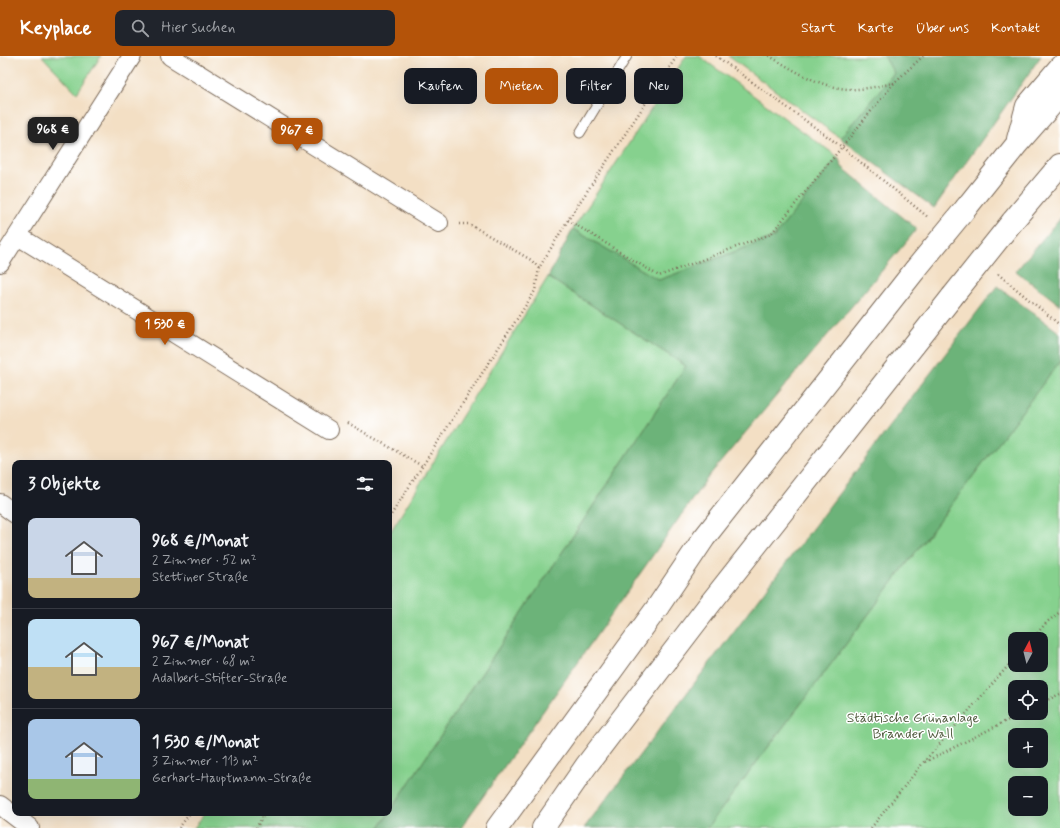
<!DOCTYPE html>
<html lang="de">
<meta charset="utf-8">
<style>
body{margin:0;font-family:Mynerve,sans-serif;background:#20242c;color:#f1f3f6;height:100vh;display:flex;flex-direction:column;font-size:15px;white-space:nowrap}
*{box-sizing:border-box;margin:0}
p{font-size:13px;color:#9ea1a6}
.icon{flex:none;width:22px;height:22px;fill:none;stroke:currentColor;stroke-width:2;stroke-linecap:round;stroke-linejoin:round}
.map{position:relative;flex:1;overflow:hidden}
.side{position:absolute;left:12px;top:404px;width:380px;height:356px;display:flex;flex-direction:column;background:#171b24;border-radius:8px;box-shadow:0 4px 16px #0002}
.side>*{flex:none}
.hud{position:absolute;left:404px;top:12px;width:380px;height:36px;display:flex;gap:8px}
.needle{width:26px;rotate:7deg}
.fabs{position:absolute;left:1008px;top:576px;display:grid;gap:8px}
.fabs a{display:grid;place-items:center;width:40px;height:40px;border-radius:8px;background:#171b24;box-shadow:0 4px 16px #0002;font-size:20px}
.price{position:absolute;translate:-50% -34px;padding:0 9px;border-radius:8px;background:#b45309;color:#fff;font-size:13px;line-height:26px;filter:drop-shadow(0 1px 2px #0008)}
.price::after{content:'';position:absolute;left:50%;top:24px;width:12px;height:9px;margin-left:-6px;background:inherit;clip-path:polygon(0 0,100% 0,50% 100%)}
.price.selected{background:#222;color:#fff}
ul{padding:0;list-style:none}
li{display:flex;align-items:center;gap:12px;height:100px;padding:0 16px}
li+li{border-top:1px solid #363941}
li span{display:grid;place-items:center;flex:none;width:112px;height:80px;border-radius:8px;color:#555}
li>.icon{margin-inline-start:auto}
span .icon{width:48px;height:48px;fill:#fffc;stroke-width:1}
li b{font-size:17px}
h2{display:flex;justify-content:space-between;align-items:center;height:48px;padding:0 16px;font-size:17px}
.pill{padding:0 14px;border-radius:8px;background:#171b24;box-shadow:0 4px 16px #0002;font-size:14px;line-height:36px}
.pill.selected{background:#b45309;color:#fff}
header{display:flex;align-items:center;gap:24px;box-sizing:border-box;height:56px;padding:0 20px;background:#b45309;color:#fff}
header strong{font-size:19px}
nav{display:flex;gap:22px;margin-inline-start:auto;font-size:14px}
.search{width:280px;height:36px;background:#20242c;display:flex;align-items:center;gap:10px;box-sizing:border-box;padding:0 14px;border-radius:8px;color:#9ea1a6;font-size:15px}
.map>svg:first-child{display:block}
.green{fill:#86d18e;stroke:#607e56;fill-rule:evenodd}
.forest{fill:#6cb379;stroke:#546e4c}
.lines{fill:none;stroke-linecap:round;stroke-linejoin:round}
.lane-casing{stroke:#7b6958;stroke-width:11}
.street-casing{stroke:#7b6958;stroke-width:20}
.highway-casing{stroke:#7b6958;stroke-width:24}
.path{stroke:#7b6958;stroke-width:2.5;stroke-dasharray:1 3;stroke-linecap:butt}
.lane{stroke:#fff;stroke-width:9}
.street{stroke:#fff;stroke-width:18}
.highway{stroke:#fff;stroke-width:22}
.highway-bridge-casing{stroke:#7b6958;stroke-width:24;stroke-linecap:butt}
.highway-bridge{stroke:#fff;stroke-width:22}
.labels{text-anchor:middle;stroke-width:3;stroke-linejoin:round;paint-order:stroke}
.park-label{font-size:14px;fill:#525c40;stroke:#fff}
</style>
<header>
<strong>Keyplace</strong>
<div class="search"><svg class="icon" aria-label="search" viewBox="0 0 24 24"><circle cx="10" cy="10" r="6"/><path d="M15 15l6 6"/></svg>Hier suchen</div>
<nav><a>Start</a><a>Karte</a><a>Über uns</a><a>Kontakt</a></nav>
</header>
<div class="map">
<svg width="1060" height="772" viewBox="0 0 1060 772">
<rect width="100%" height="100%" fill="#fff"/>
<filter id="ink" filterUnits="userSpaceOnUse"><feTurbulence type="fractalNoise" baseFrequency=".025" numOctaves="2"/><feDisplacementMap in="SourceGraphic" scale="8" xChannelSelector="R" yChannelSelector="G"/><feConvolveMatrix kernelMatrix="1 2 1 2 8 2 1 2 1" color-interpolation-filters="sRGB"/></filter>
<filter id="wash" filterUnits="userSpaceOnUse"><feTurbulence type="fractalNoise" baseFrequency=".012" numOctaves="4" result="noise"/><feDisplacementMap in="SourceGraphic" scale="16" xChannelSelector="R" yChannelSelector="G"/><feGaussianBlur stdDeviation="0.9" result="paint"/><feColorMatrix in="noise" values="0 0 0 0 0 0 0 0 0 0 0 0 0 0 0 0 0 1.4 0 .05"/><feComposite in="paint" operator="in"/></filter>
<g filter="url(#wash)">
<rect width="100%" height="100%" fill="#f3dfc4"/>
<!-- green -->
<g class="green">
<path d="M42,0H101L77,37Z"/>
<path d="M686,0H699L838,101L774,181L659,224L573,173Z"/>
<path d="M728,0H884L894,17L840,82Z"/>
<path d="M548,221L686,310L379,772H194L205,757H389V478Z"/>
<path d="M1060,305V772H707ZM1015,583H1041V609H1015ZM1015,631H1041V657H1015ZM1015,679H1041V705H1015ZM1015,727H1041V753H1015Z"/>
</g>
<!-- forest -->
<g class="forest">
<path d="M884,0H1041L934,152L840,82L894,17Z"/>
<path d="M838,101L842,111L917,173L708,421L461,772H379L686,310L548,221L573,173L659,224L774,181Z"/>
<path d="M1060,162V249L1016,215Z"/>
<path d="M997,230L1060,277V305L707,772H584Z"/>
</g>
</g>
<g filter="url(#ink)">
<g class="lines">
<defs>
<path id="lane" d="M580,77L627,0"/>
<g id="street">
<path d="M170,0L439,167"/>
<path d="M18,180L329,374"/>
<path d="M0,207L132,0"/>
<path d="M0,447L15,458"/>
<path d="M0,749L30,772"/>
</g>
<g id="highway">
<path d="M1018,83L1027,50L1060,11"/>
<path d="M966,152L1017,88L1060,39"/>
<path d="M1012,166L1060,109"/>
<path d="M497,772L657,552L704,482L915,214"/>
<path d="M543,772L586,710L709,549L952,241"/>
</g>
</defs>
<!-- lane casing -->
<use href="#lane" class="lane-casing"/>
<!-- street casing -->
<use href="#street" class="street-casing"/>
<!-- highway casing -->
<use href="#highway" class="highway-casing"/>
<!-- path -->
<g class="path">
<path d="M716,0L842,91L929,162"/>
<path d="M769,0C794,14 819,31 848,33C864,34 879,30 894,27"/>
<path d="M568,164L659,220L771,178L894,27L923,0"/>
<path d="M459,168H469L531,204L539,212"/>
<path d="M998,218L1060,269"/>
<path d="M348,367L422,410"/>
<path d="M389,462L535,235L539,212L568,164L677,0"/>
<path d="M1032,583L1047,566L1060,556"/>
<path d="M1041,647L1060,638"/>
<path d="M925,706L1022,657"/>
<path d="M179,772L190,757"/>
<path d="M256,772L265,757"/>
<path d="M871,772L923,707L1015,602"/>
</g>
<!-- lane -->
<use href="#lane" class="lane"/>
<!-- street -->
<use href="#street" class="street"/>
<!-- highway -->
<use href="#highway" class="highway"/>
<defs>
<g id="highway-bridge">
<path d="M915,214L966,152"/>
<path d="M952,241L1012,166"/>
</g>
</defs>
<!-- highway-bridge casing -->
<use href="#highway-bridge" class="highway-bridge-casing"/>
<!-- highway-bridge -->
<use href="#highway-bridge" class="highway-bridge"/>
</g>
</g>
<g class="labels">
<!-- park labels -->
<g class="park-label">
<text x="913" y="666">Städtische Grünanlage<tspan x="913" dy="16">Brander Wall</tspan></text>
</g>
</g>
</svg>
<div class="fabs">
<a><svg class="needle" viewBox="-14 -14 28 28"><path d="M0-13l5 13h-10z" fill="#e53935"/><path d="M0 13l5-13h-10z" fill="#9ea1a6"/></svg></a>
<a><svg class="icon" aria-label="locate" viewBox="0 0 24 24"><circle cx="12" cy="12" r="6"/><path d="M12 2v4M12 18v4M2 12h4M18 12h4"/></svg></a>
<a>+</a>
<a>−</a>
</div>
<b class="price selected" style="left:53px;top:95px">968 €</b>
<b class="price" style="left:297px;top:96px">967 €</b>
<b class="price" style="left:165px;top:290px">1 530 €</b>
<div class="hud">
<a class="pill">Kaufen</a>
<a class="pill selected">Mieten</a>
<a class="pill">Filter</a>
<a class="pill">Neu</a>
</div>
<section class="side">
<h2>3 Objekte<svg class="icon" aria-label="filters" viewBox="0 0 24 24"><path d="M4 7h16M4 17h16"/><circle cx="9" cy="7" r="2"/><circle cx="15" cy="17" r="2"/></svg></h2>
<ul>
<li><span style="background:linear-gradient(#c9d6e8 75%,#c2b280 0)"><svg class="icon" aria-label="home" viewBox="0 0 24 24"><path d="M3 11l9-7 9 7M6 9v11h12V9"/></svg></span><div><b>968 €/Monat</b><p>2 Zimmer · 52 m²</p><p>Stettiner Straße</p></div></li>
<li><span style="background:linear-gradient(#bfe0f5 60%,#c2b280 0)"><svg class="icon" aria-label="home" viewBox="0 0 24 24"><path d="M3 11l9-7 9 7M6 9v11h12V9"/></svg></span><div><b>967 €/Monat</b><p>2 Zimmer · 68 m²</p><p>Adalbert-Stifter-Straße</p></div></li>
<li><span style="background:linear-gradient(#a9c7e8 75%,#8fb573 0)"><svg class="icon" aria-label="home" viewBox="0 0 24 24"><path d="M3 11l9-7 9 7M6 9v11h12V9"/></svg></span><div><b>1 530 €/Monat</b><p>3 Zimmer · 113 m²</p><p>Gerhart-Hauptmann-Straße</p></div></li>
</ul>
</section>
</div>
